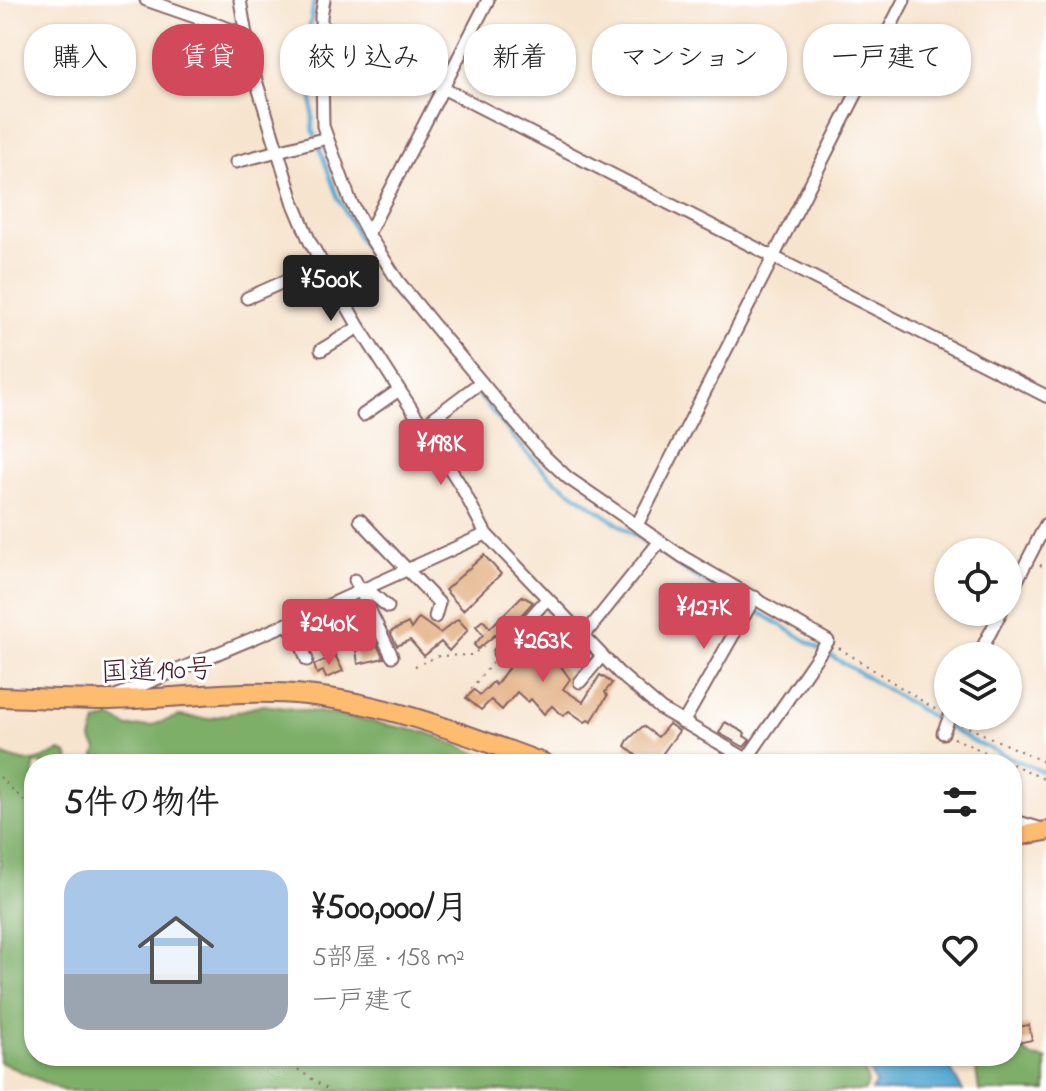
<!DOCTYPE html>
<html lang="ja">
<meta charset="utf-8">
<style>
body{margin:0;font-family:"Indie Flower","Klee One",sans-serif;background:#f6f6f6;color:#222;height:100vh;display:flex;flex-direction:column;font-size:30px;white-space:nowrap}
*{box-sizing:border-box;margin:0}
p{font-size:26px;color:#767676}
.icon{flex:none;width:44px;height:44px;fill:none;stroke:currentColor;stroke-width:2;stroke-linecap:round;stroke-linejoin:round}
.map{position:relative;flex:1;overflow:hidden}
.drawer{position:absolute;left:24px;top:754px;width:998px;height:312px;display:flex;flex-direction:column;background:#fff;border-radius:32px;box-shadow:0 2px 6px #0004}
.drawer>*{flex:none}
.banner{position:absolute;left:24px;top:24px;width:998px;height:72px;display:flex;gap:16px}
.tools{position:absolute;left:934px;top:538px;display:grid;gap:16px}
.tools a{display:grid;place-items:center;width:88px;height:88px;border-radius:50%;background:#fff;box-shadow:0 2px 6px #0004;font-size:40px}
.price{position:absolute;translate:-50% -68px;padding:0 18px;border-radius:8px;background:#d1495b;color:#fff;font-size:26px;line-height:52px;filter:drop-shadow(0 2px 4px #0008)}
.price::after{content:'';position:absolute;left:50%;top:48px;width:24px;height:18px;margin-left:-12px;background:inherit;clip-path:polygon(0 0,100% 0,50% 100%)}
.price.selected{background:#222;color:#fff}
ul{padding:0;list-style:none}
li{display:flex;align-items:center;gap:24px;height:200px;padding:0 40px}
li span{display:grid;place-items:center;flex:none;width:224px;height:160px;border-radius:24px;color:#555}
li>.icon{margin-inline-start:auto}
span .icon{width:96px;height:96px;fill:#fffc;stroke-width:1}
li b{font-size:34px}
h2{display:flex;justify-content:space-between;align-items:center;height:96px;padding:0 40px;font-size:34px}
.tag{padding:0 28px;border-radius:32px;background:#fff;box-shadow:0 2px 6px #0004;font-size:28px;line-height:72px}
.tag.selected{background:#d1495b;color:#fff}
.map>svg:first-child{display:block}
.forest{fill:#7eaf69;stroke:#64674a;stroke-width:2}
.water{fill:#54a8d0;stroke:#4f647e;stroke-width:2}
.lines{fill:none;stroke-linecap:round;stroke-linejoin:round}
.stream{stroke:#54a8d0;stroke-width:4}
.building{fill:#e1ab7b}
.minor-casing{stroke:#876464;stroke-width:15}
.trunk-casing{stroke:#876464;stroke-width:22}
.path{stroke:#876464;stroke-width:2;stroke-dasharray:2 6;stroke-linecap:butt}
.minor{stroke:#fff;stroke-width:11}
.trunk{stroke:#febc70;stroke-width:18}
.labels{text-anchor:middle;stroke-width:6;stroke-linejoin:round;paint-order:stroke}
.street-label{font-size:28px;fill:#4a1f2b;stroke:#fff}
</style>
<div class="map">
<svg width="1046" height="1091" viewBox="0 0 1046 1091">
<rect width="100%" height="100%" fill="#fff"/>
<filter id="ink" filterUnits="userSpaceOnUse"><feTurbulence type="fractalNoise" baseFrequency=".0125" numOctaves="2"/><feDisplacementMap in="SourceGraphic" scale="16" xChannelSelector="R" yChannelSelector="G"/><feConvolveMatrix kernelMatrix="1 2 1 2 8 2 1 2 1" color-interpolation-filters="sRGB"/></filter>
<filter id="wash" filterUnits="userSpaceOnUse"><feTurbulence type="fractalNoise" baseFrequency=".006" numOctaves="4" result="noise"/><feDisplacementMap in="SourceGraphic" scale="32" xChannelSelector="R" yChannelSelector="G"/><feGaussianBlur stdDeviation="1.8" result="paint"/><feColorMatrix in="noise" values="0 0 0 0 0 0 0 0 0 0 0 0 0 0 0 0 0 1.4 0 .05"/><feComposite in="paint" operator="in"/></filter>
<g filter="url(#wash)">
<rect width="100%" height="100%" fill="#f7e4cf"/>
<!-- forest -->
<g class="forest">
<path d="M263,705L332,714L428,733L503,764H93L97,749L91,739L96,722L112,718L128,727L150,726L179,716L209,719Z"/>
<path d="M60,751L67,754L71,764H34V1056H855L864,1069L868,1083L864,1091H64L0,1062V753C26,766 34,763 60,751Z"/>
<path d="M1020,1048L1032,1057L1046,1059V1091H979L976,1069L989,1056H1012V1050Z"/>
</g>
<!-- water -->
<path class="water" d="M860,1056H943L963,1091H871L876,1083Z"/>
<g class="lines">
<!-- stream -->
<path class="stream" d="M314,0L310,25L313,130L337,196L361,242L389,288L526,452L553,479L689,573L764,615L970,740L1046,773"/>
</g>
<g id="blocks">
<!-- building -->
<g class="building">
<path d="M484,555L501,574L463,610L445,590Z"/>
<path d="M522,596L533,602L498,641L495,635L478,649L474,645L483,635L476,626L483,620L490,628Z"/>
<path d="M419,618L440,633L458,619L468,630L449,651L441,642L424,656L410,640L397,646L390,632L408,623L411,629Z"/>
<path d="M551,637L562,648L571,638L579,644L560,665L570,679L563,689L583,702L600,675L612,683L605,692L607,696L591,722L588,720L585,722L569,711L563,716L552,706L544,714L531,699L528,702L517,692L502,710L491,700L481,710L466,698L474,690L480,695L493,682L496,685L511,664L506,658L513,650L519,657L523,654L531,661Z"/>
<path d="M377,645L384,658L358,664L356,650Z"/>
<path d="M335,655L343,671L326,678L323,671L317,674L314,665Z"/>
<path d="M725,722L745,733L744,736L750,740L744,747L719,733Z"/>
<path d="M669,724L679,731L655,764L644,762L625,746L628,740L643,726L658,737Z"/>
<path d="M1029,1025L1032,1040L1012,1044V1028Z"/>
</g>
</g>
</g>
<g filter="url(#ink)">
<use href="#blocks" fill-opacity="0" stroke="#876464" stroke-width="2"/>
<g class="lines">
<defs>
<g id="minor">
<path d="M146,0L244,34"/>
<path d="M240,0L251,64L294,204L310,242L359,327L461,486L486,534L619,673L661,709L755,764"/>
<path d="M324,0L321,16L323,126L350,200L368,234L398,281L442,335L539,451L568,478L683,557L828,641L746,760"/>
<path d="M321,26L1046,396"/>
<path d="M236,162L327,138"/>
<path d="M368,234L488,0"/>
<path d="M247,298L322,265"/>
<path d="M321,350L359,327"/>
<path d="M363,415L399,390"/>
<path d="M424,425L481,382"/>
<path d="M360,520L439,603L435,617"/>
<path d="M637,525L904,0"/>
<path d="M355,580L392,656"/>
<path d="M367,589L388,607"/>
<path d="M1008,598L1046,524"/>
<path d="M287,624L300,641L307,660"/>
<path d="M583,637L660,541"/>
<path d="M499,653L547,599"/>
<path d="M978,656L1001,612"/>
<path d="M580,682L601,657"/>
<path d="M116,696L287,624L486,534"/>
<path d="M683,723L755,597"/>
<path d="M943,733L950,716"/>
<path d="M1012,820L1042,829"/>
</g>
<g id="trunk">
<path d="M0,697C37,698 73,700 110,700C175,699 241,688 306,695C390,704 467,735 546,764"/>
<path d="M1012,837L1046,831"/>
</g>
</defs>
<!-- minor casing -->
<use href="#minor" class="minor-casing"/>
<!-- trunk casing -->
<use href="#trunk" class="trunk-casing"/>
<!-- path -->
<g class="path">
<path d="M1040,565L1046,568"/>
<path d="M839,648L938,711"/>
<path d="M415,666L439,656L472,655L486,644L488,646"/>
<path d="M471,689L492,663"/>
<path d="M961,724L1046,763"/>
<path d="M954,738L1011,764"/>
<path d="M1012,764L1046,780"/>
<path d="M0,777L34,811"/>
<path d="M278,1056L330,1091"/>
</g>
<!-- minor -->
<use href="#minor" class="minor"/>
<!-- trunk -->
<use href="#trunk" class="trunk"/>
</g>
</g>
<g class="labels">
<!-- street labels -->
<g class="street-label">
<text transform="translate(157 669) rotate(-2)" y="10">国道190号</text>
</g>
</g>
</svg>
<div class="tools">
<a><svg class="icon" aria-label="locate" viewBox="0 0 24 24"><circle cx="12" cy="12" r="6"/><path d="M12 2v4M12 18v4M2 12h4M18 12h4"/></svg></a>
<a><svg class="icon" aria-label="layers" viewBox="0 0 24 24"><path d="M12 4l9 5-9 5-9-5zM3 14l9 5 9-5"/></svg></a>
</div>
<b class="price selected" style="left:331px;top:323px">¥500K</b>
<b class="price" style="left:441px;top:487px">¥198K</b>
<b class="price" style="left:704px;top:651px">¥127K</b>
<b class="price" style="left:329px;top:667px">¥240K</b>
<b class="price" style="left:543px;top:684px">¥263K</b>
<div class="banner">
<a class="tag">購入</a>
<a class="tag selected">賃貸</a>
<a class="tag">絞り込み</a>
<a class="tag">新着</a>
<a class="tag">マンション</a>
<a class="tag">一戸建て</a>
</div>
<section class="drawer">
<h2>5件の物件<svg class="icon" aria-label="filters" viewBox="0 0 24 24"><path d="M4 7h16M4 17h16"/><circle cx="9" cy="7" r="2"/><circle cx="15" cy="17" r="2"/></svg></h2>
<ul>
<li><span style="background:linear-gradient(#a9c7e8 65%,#9aa5b1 0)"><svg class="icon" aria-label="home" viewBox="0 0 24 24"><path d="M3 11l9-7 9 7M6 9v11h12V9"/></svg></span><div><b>¥500,000/月</b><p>5部屋 · 158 m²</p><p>一戸建て</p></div><svg class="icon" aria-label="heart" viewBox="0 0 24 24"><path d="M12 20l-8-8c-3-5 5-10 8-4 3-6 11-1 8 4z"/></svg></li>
</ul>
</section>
</div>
